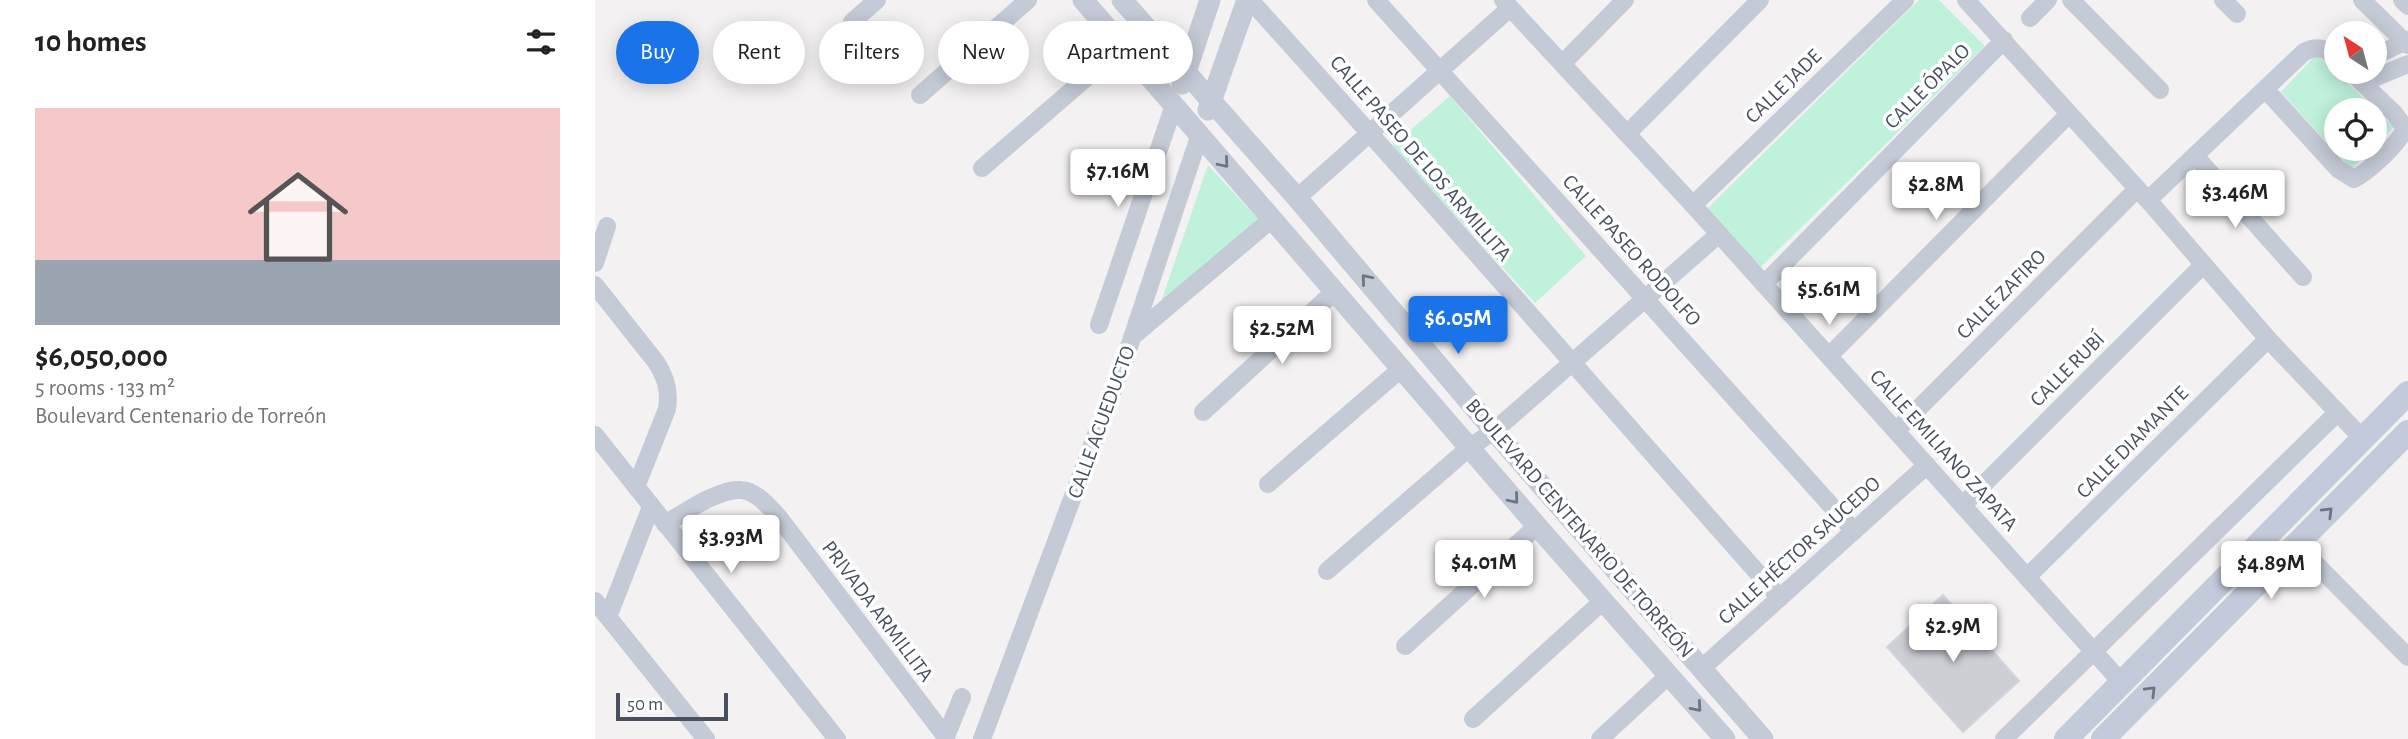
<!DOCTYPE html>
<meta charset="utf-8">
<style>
body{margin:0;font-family:"Alegreya Sans",sans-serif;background:#f6f6f6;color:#222;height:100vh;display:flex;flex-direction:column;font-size:26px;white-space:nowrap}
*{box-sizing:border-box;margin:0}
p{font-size:23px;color:#767676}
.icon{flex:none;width:38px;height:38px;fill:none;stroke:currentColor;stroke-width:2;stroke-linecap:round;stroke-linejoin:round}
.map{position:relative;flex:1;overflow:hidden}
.side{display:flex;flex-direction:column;background:#fff;width:595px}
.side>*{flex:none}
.hud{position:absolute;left:21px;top:21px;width:665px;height:63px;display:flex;gap:14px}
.needle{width:46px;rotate:324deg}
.fabs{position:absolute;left:1729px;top:21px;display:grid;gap:14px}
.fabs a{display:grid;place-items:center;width:63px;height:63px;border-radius:50%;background:#fff;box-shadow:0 4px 18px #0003;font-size:35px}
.scale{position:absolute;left:21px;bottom:18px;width:112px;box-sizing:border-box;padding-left:7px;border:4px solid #48505f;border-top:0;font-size:19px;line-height:24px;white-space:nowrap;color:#48505f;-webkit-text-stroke:5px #fff;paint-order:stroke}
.price{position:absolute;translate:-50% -60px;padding:0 16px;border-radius:7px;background:#fff;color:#222;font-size:23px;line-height:46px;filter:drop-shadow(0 2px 4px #0008)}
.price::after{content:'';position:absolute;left:50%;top:42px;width:21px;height:16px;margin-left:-10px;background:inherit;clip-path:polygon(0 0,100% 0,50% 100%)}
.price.active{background:#1a73e8;color:#fff}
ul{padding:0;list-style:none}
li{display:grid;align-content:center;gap:14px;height:371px;padding:0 35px}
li+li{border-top:2px solid #e0e0e0}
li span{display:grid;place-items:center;height:217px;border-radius:0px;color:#555}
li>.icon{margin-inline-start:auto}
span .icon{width:126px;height:126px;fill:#fffc;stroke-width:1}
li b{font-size:30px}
h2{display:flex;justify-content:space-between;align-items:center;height:84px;padding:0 35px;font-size:30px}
.pill{padding:0 24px;border-radius:32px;background:#fff;box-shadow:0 4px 18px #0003;font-size:24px;line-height:63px}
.pill.active{background:#1a73e8;color:#fff}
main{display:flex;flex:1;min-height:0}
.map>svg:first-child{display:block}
.green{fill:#bff1db}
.building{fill:#cdcfd5;stroke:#d4d5dc;stroke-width:2}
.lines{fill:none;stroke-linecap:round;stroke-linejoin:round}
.minor{stroke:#c4cad6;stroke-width:18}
.tertiary{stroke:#c4cad6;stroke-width:21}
.secondary{stroke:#c3cada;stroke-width:24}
.oneway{stroke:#6d7583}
.oneway2{stroke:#6d7584}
.labels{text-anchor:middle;stroke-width:7;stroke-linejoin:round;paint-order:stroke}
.street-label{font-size:21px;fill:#48505f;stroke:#fff}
</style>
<main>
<section class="side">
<h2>10 homes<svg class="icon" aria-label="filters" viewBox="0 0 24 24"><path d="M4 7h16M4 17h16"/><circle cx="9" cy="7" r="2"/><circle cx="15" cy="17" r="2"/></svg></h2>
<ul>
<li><span style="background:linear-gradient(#f6c9c9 70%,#9aa5b1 0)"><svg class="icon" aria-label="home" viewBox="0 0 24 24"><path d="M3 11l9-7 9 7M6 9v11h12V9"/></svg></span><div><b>$6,050,000</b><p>5 rooms · 133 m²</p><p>Boulevard Centenario de Torreón</p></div></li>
</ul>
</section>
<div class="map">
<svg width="1813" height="739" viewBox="0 0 1813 739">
<rect width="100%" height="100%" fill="#f3f1f1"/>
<!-- green -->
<g class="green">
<path d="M1324,0H1344L1390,46L1166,267L1110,211Z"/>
<path d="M1722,54L1799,127L1780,146V110H1741V149H1777L1756,169L1686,92Z"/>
<path d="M855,96L991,256L940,303L797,146Z"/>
<path d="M613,165L665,221L575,299H567Z"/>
</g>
<!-- building -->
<path class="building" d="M1348,595L1424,681L1368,732L1292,647Z"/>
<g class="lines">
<!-- minor -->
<g class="minor">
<path d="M655,0C834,197 1008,399 1185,598"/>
<path d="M781,0L1259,531"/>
<path d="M908,0L1098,205L1527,683"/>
<path d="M1371,0L1559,207L1673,339L1767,438"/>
<path d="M1476,0L1565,90"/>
<path d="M1628,0L1642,14"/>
<path d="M1767,0L1813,45"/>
<path d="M1807,0L1813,6"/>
<path d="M1435,18L1453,0"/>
<path d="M257,22L282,0"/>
<path d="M1780,56L1813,40"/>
<path d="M968,63L1030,0"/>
<path d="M1767,83L1813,64"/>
<path d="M1671,90L1743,169L1759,179C1774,171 1804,144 1810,128L1799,113L1756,72"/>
<path d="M325,95L433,0"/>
<path d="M1032,134L1165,0"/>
<path d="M1601,157L1708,277"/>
<path d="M387,168L528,46"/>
<path d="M702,198L915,8"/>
<path d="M1553,200L1709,52C1722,45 1731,48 1741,58"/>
<path d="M1098,205L1310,0"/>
<path d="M0,263L12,226"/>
<path d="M1169,284L1409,40"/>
<path d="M0,285L61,362C71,377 75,391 72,409L41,487"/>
<path d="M504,325L579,105"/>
<path d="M538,336L677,219"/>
<path d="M1234,356L1474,114"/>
<path d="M608,412L740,291"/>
<path d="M1301,431L1542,189"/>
<path d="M0,435L242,739"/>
<path d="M673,484L807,368"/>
<path d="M1368,505L1608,265"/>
<path d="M70,524C89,513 124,488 146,490C161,491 172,505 182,515L351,737"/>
<path d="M1701,544L1813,657"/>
<path d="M732,571L875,447L899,431L1124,234"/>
<path d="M1432,577L1673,339"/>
<path d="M0,601L111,739"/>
<path d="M13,617L56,507"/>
<path d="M810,646L942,526"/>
<path d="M1107,668L1332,465"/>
<path d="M878,719L1009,600"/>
<path d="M350,739L367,697"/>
<path d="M387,739L535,344L605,134"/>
<path d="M1005,739L1074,675"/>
<path d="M1409,739L1743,412"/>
</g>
<!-- tertiary -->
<g class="tertiary">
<path d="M488,0L942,526L1130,739"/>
<path d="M527,0L702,198L899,431L1168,739"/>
<path d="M587,84L615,0"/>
<path d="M613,110L652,0"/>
</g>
<!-- secondary -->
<g class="secondary">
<path d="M1471,739L1813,393"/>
<path d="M1508,739L1813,432"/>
</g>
</g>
<!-- one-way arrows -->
<defs><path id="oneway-chevron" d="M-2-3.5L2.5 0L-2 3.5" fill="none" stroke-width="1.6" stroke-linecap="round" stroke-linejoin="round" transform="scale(1.75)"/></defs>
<g class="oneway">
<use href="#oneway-chevron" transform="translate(629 163) rotate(50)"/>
<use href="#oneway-chevron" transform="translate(771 279) rotate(-130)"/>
<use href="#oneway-chevron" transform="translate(919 499) rotate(50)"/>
<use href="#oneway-chevron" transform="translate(1102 707) rotate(49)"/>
</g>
<g class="oneway2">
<use href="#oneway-chevron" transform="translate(1733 512) rotate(-45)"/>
<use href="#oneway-chevron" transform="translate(1556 691) rotate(-45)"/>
</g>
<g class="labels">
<!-- street labels -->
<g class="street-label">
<text transform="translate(1188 86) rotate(-44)" y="7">CALLE JADE</text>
<text transform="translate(1332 86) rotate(-45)" y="7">CALLE ÓPALO</text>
<text transform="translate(826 158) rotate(49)" y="7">CALLE PASEO DE LOS ARMILLITA</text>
<text transform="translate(1037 250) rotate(48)" y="7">CALLE PASEO RODOLFO</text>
<text transform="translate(1406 294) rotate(-45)" y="7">CALLE ZAFIRO</text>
<text transform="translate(1472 369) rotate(-45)" y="7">CALLE RUBÍ</text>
<text transform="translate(506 422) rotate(-70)" y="7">CALLE ACUEDUCTO</text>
<text transform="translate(1537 442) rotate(-45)" y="7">CALLE DIAMANTE</text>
<text transform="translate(1349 450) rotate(48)" y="7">CALLE EMILIANO ZAPATA</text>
<text transform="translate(985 528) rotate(49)" y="7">BOULEVARD CENTENARIO DE TORREÓN</text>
<text transform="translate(1204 550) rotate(-42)" y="7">CALLE HÉCTOR SAUCEDO</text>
<text transform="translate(283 611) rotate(53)" y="7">PRIVADA ARMILLITA</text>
</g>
</g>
</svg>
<div class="fabs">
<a><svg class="needle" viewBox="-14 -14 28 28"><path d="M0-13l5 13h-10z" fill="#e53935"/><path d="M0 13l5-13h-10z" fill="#767676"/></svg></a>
<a><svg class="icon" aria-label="locate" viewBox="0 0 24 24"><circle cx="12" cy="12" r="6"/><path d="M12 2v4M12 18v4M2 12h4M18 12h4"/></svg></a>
</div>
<div class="scale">50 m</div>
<b class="price" style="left:523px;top:209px">$7.16M</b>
<b class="price" style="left:1341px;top:222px">$2.8M</b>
<b class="price" style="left:1640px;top:230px">$3.46M</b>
<b class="price" style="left:1234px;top:327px">$5.61M</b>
<b class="price active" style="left:863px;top:356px">$6.05M</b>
<b class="price" style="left:687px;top:366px">$2.52M</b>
<b class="price" style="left:136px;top:575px">$3.93M</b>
<b class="price" style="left:889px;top:600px">$4.01M</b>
<b class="price" style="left:1676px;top:601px">$4.89M</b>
<b class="price" style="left:1358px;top:664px">$2.9M</b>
<div class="hud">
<a class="pill active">Buy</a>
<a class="pill">Rent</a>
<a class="pill">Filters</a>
<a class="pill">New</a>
<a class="pill">Apartment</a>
</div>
</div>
</main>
